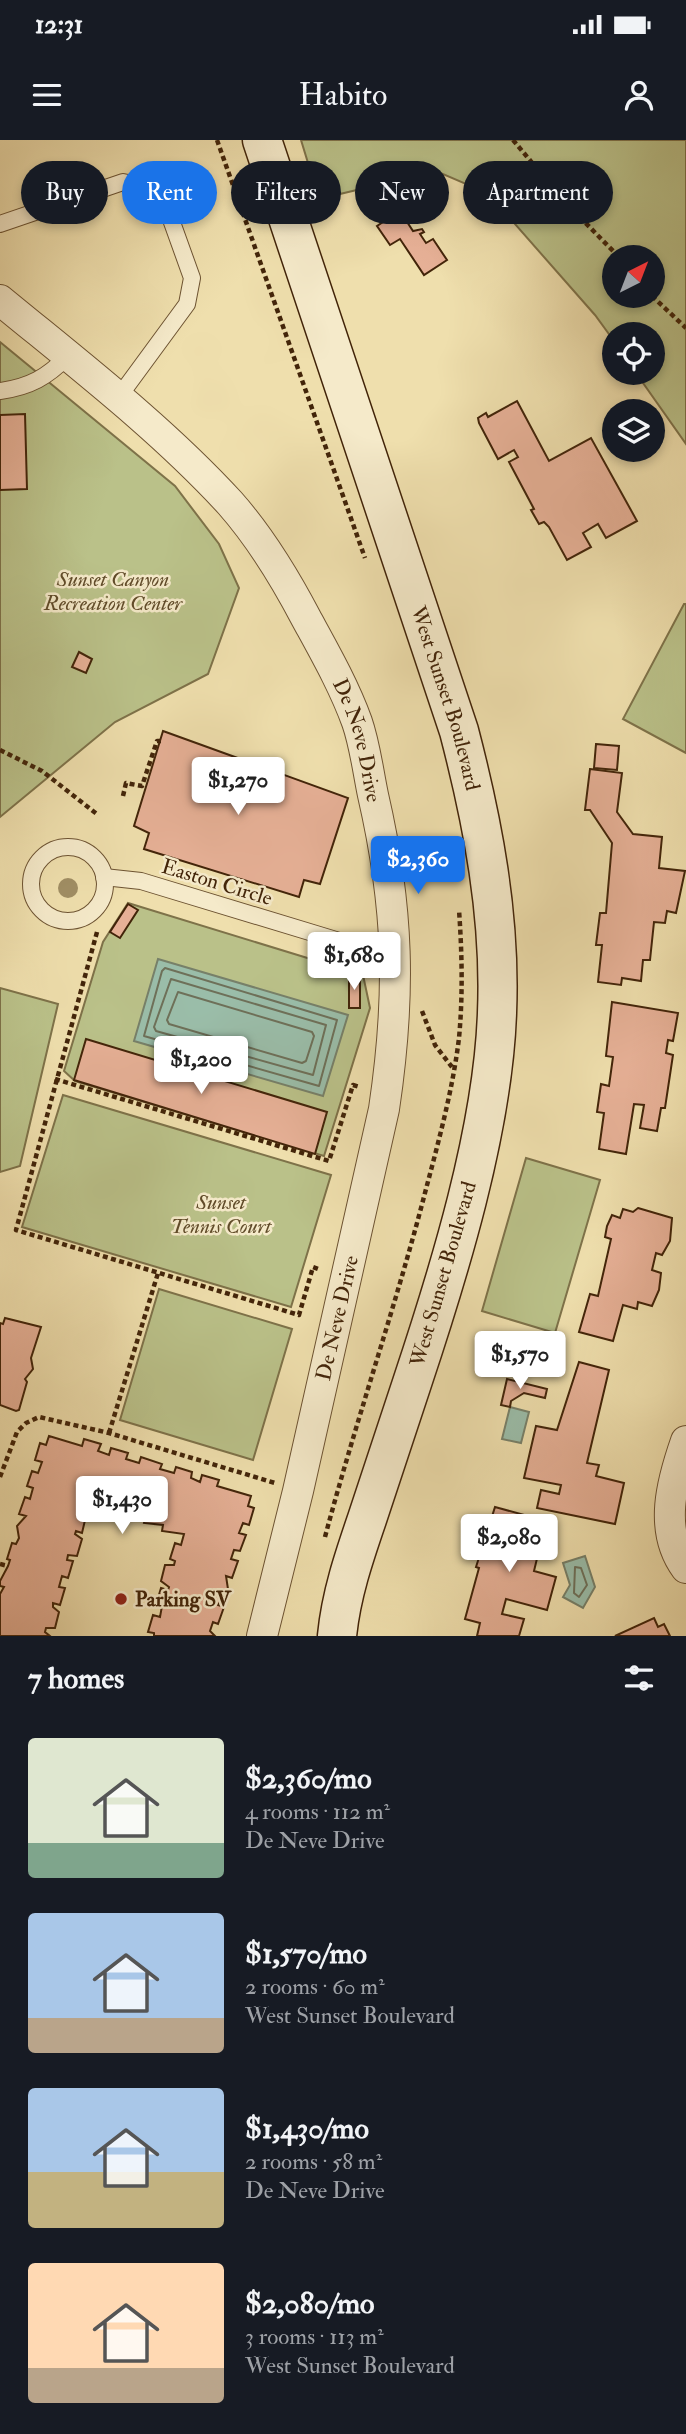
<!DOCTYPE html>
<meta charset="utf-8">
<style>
body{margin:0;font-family:"IM FELL Double Pica",serif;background:#20242c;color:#f1f3f6;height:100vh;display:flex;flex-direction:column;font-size:26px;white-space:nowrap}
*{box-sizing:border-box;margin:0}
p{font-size:23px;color:#9ea1a6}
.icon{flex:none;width:38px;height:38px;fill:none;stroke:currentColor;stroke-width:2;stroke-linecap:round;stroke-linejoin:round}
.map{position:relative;height:1496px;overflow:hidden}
.side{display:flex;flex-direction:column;background:#171b24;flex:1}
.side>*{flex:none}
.hud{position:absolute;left:21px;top:21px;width:644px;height:63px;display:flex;gap:14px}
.needle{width:46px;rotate:42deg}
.fabs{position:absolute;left:602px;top:105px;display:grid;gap:14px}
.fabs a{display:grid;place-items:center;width:63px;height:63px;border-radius:50%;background:#171b24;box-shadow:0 4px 10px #0003;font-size:35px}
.price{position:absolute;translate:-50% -60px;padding:0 16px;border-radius:7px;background:#fff;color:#222;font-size:23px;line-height:46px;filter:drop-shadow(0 2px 4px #0008)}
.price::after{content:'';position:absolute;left:50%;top:42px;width:21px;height:16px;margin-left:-10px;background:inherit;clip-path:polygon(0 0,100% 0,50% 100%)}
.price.current{background:#1a73e8;color:#fff}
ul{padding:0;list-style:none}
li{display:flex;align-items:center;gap:21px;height:175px;padding:0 28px}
li span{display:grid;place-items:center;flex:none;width:196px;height:140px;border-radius:7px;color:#555}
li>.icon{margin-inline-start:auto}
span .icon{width:84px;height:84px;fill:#fffc;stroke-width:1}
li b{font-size:30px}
h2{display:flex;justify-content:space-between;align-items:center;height:84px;padding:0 28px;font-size:30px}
.chip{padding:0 24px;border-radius:32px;background:#171b24;box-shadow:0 4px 10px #0003;font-size:24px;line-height:63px}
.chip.current{background:#1a73e8;color:#fff}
.status{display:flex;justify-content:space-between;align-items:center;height:49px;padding:0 35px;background:#171b24;direction:ltr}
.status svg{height:19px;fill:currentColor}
header{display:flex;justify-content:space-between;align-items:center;height:91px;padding:0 28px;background:#171b24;font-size:32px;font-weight:600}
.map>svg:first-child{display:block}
.green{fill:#bac189;stroke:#7e7249;stroke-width:2;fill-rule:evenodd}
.water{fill:#9abda9;stroke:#778069;stroke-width:2}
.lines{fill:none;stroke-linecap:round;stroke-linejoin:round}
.shore{stroke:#6e7059;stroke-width:2}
.building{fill:#e6b096;stroke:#422409;stroke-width:2}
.lane-casing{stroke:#6d5332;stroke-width:18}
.street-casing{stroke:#6d5332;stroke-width:32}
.secondary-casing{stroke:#422409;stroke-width:41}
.path{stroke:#422409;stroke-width:4.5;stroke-dasharray:5 3.5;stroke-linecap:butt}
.lane{stroke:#f5eaca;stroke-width:16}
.street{stroke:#f5eaca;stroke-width:30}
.secondary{stroke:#f5eaca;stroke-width:38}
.tree{fill:#a08e64}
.poi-dot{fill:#8f2418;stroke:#f5eaca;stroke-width:2.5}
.labels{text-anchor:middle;stroke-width:5;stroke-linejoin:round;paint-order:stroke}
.park-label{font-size:21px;font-style:italic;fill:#604b29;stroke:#f5eaca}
.street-label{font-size:21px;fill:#422409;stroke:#f5eaca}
.poi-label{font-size:21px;font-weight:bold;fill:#422409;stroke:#f5eaca;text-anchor:start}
</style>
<div class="status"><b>12:31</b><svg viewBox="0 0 49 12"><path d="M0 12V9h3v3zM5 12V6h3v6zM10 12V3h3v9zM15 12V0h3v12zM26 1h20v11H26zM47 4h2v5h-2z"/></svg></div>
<header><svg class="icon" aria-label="menu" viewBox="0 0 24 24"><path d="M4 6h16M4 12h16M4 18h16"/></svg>Habito<svg class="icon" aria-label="person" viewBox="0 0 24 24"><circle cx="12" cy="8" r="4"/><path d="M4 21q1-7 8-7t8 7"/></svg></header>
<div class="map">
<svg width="686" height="1496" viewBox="0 0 686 1496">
<rect width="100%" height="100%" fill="#efdfad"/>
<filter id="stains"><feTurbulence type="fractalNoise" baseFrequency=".00286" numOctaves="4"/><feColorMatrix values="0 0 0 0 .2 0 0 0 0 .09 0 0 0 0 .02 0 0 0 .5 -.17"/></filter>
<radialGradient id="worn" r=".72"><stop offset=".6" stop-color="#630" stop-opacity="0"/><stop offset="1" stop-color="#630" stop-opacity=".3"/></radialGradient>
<!-- green -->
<g class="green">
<path d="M301,0H686V304L636,233H653V194H614V201L595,175L500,67L478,49L436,31L319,59ZM614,117H653V156H614Z"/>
<path d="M0,202L175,346L219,404L239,448L208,534L115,582L0,677Z"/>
<path d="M684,464H686V613L623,579Z"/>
<path d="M128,763L363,835L370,868L324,1016L75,941L64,931L103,802Z"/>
<path d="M0,848L58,864L20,1026L0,1032Z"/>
<path d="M63,955L331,1035L291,1167L22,1087Z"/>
<path d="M526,1018L600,1040L555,1193L482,1171Z"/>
<path d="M159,1149L292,1189L253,1320L120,1280Z"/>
</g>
<!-- water -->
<g class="water">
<path d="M158,819L348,875L323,956L134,901Z"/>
<path d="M510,1267L529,1272L521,1303L502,1299Z"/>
<path d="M585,1416L595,1447L583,1468L563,1457L570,1445L563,1423Z"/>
</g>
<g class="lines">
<!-- shore -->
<g class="shore">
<path d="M165,828L337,880L319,946L144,896L162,831Z"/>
<path d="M171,839L326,885L313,935L156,891L154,887Z"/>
<path d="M178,852L312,892L314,896L306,921L302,923L169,884L167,880Z"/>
<path d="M575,1427L581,1428L587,1445L579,1457L574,1453Z"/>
</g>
</g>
<!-- building -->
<g class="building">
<path d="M400,71L413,91L422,89L424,92L420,94L426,103L433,99L447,120L424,135L400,99L390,105L377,86Z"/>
<path d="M517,261L549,321L591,298L637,381L606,398L598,384L583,393L591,407L567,420L549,387L544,382L539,384L531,370L534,369L509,322L518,317L514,310L498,319L479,283L478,278L486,273L488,277Z"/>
<path d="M25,274L27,349L0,350V275Z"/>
<path d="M79,512L92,519L86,533L72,527Z"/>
<path d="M163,591L348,658L320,744L304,740L299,757L144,709L149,693L134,686Z"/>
<path d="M596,604L619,606L617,630L594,628Z"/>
<path d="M590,629L622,633L617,672L633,694L662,697L659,728L685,731L676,773L667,771L665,783L654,782L650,820H643L641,841L622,838L621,845L598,842L602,805H596L600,773H606L612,703L590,670H585Z"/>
<path d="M128,764L138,770L120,798L110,792Z"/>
<rect x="349" y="837" width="11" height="31"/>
<path d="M612,862L678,873L673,901L668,900L666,913L673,915L665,968H661L657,991L640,988L644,965L634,964L626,1014L599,1009L604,973L597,972L601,944L609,946L613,917L606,916Z"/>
<path d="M86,899L327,972L315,1014L74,940Z"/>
<path d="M638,1068L672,1078L670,1101L662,1115L656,1113L652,1130L661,1133L659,1150L652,1166L638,1162L637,1169L623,1165L613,1201L579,1192L590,1154L598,1156L611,1099L605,1097L607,1086L612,1075L620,1078L623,1069L633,1072Z"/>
<path d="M5,1178L41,1187L31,1218L33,1229L25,1239L27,1242L19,1270L16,1271L0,1265V1183L3,1184Z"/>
<path d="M579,1222L609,1230L587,1323L599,1325L596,1336L624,1343L615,1384L537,1368L541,1350L559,1354L561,1345L524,1338L536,1286L557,1290Z"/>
<path d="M507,1239L547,1249L545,1258L524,1253L511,1261L510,1267L501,1265Z"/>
<path d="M49,1296L82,1306L84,1299L101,1304L98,1311L109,1315L111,1308L128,1313L126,1319L139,1323L141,1317L162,1324L160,1329L174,1333L176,1327L192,1332L191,1338L200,1342L202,1335L219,1340L217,1346L251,1356L248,1366L254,1368L249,1385L243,1383L239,1393L246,1395L240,1411L234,1410L231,1419L238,1421L232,1438L226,1436L228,1449L218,1465L224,1467L218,1484L213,1482L210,1491L215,1496H154V1493L148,1492L153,1475L160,1477L162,1466L156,1465L161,1448L168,1450L169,1447L161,1441L165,1425H174L175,1421L170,1419L175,1403L181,1405L184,1394L162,1391L163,1385L144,1383L145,1379L112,1373L113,1370L106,1368L104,1373L87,1368L89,1362L84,1361L80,1374L86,1376L82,1393L76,1391L75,1394L82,1399L77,1416L68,1415L67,1420L73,1421L68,1438L62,1436L59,1447L65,1448L60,1465L53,1463V1467L59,1472L55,1488H46L45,1492L50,1496H0V1454L4,1447L0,1446V1441L8,1426L10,1420L7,1419L12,1403L16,1404L19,1398L17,1386L26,1376L19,1374L25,1357L30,1359L33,1348L27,1346L32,1331L38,1333L42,1322L35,1320L40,1303L46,1305Z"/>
<path d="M495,1367L546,1381L534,1431L556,1437L547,1470L506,1459L502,1474L524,1479L519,1496H477L480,1483L465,1479L479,1428L476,1427Z"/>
<path d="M654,1478L658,1487L664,1484L670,1496H615Z"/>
</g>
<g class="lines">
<defs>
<g id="lane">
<path d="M0,84L123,42L151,48L164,60L192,138L187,164L118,258"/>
<path d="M0,251C30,247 47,237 68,216"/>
<circle cx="68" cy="744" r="37"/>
<path d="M104,737L141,741L359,807L397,813"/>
</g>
<g id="street">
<path id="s1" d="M0,160C79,225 161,288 230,363C260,397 285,438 306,478C324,511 344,546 357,582C365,605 368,631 373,655C399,768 401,855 384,969L298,1351L262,1496"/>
<path d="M686,1301C672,1341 658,1390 686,1428"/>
</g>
<g id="secondary">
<path id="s2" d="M262,0L459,591C483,683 501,777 497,873C493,990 449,1132 412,1243C397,1288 382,1333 367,1379C354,1417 341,1455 337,1496"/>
</g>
</defs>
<!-- lane casing -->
<use href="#lane" class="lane-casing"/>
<!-- street casing -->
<use href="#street" class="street-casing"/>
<!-- secondary casing -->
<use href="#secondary" class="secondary-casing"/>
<!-- path -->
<g class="path">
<path d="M217,0L365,418"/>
<path d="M513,0L564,61L619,117"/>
<path d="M652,156L686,188"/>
<path d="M0,610L42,631L98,675"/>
<path d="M123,656L126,643L142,646L157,601H161"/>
<path d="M97,792L16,1090L299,1175L313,1127L321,1130"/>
<path d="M422,871L435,905L452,927"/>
<path d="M55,939L329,1021L353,945L360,947"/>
<path d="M109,1293L158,1133"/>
<path d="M0,1337L17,1292L26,1283L39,1277L109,1293L275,1343"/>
<path d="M325,1397C356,1280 396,1166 426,1049C439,1000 453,948 459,898C463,856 462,812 459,770"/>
<path d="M0,1424L8,1426"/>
</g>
<!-- lane -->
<use href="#lane" class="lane"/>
<!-- street -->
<use href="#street" class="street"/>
<!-- secondary -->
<use href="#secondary" class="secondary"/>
</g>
<!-- trees -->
<circle class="tree" cx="68" cy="748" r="10"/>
<!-- markers -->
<circle class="poi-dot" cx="121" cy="1459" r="7"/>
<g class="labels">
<!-- park labels -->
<g class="park-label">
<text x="113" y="446">Sunset Canyon<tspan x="113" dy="24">Recreation Center</tspan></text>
<text x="221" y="1069">Sunset<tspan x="221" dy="24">Tennis Court</tspan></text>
</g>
<!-- street labels -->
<g class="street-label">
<text dy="7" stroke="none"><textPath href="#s2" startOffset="588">West Sunset Boulevard</textPath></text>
<text dy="7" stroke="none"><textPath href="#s1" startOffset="579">De Neve Drive</textPath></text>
<text transform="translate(217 742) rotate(17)" y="7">Easton Circle</text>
<text transform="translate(443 1134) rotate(-74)" y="7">West Sunset Boulevard</text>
<text transform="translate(337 1178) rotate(-77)" y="7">De Neve Drive</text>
</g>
<!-- poi labels -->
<g class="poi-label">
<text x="135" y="1466">Parking SV</text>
</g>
</g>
<rect width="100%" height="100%" filter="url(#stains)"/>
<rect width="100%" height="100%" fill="url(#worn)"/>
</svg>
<div class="fabs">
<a><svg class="needle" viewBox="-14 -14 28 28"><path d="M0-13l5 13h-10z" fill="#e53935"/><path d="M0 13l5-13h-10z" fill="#9ea1a6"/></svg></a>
<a><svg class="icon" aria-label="locate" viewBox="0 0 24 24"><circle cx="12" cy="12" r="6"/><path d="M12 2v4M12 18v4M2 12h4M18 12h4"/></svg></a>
<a><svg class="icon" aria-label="layers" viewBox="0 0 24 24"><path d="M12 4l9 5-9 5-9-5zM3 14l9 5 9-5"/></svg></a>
</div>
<b class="price" style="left:238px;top:677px">$1,270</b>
<b class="price current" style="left:418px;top:756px">$2,360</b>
<b class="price" style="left:354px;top:852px">$1,680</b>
<b class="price" style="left:201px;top:956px">$1,200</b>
<b class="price" style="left:520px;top:1251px">$1,570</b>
<b class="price" style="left:122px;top:1396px">$1,430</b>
<b class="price" style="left:509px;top:1434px">$2,080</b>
<div class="hud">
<a class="chip">Buy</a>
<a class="chip current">Rent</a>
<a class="chip">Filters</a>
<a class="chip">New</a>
<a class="chip">Apartment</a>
</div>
</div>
<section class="side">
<h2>7 homes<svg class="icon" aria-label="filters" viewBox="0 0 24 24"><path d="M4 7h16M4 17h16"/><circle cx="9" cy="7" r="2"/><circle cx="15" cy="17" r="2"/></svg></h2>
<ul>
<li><span style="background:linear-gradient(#dfe7d0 75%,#7fa58c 0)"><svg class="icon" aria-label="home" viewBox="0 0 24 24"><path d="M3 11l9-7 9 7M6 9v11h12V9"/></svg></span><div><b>$2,360/mo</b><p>4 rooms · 112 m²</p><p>De Neve Drive</p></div></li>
<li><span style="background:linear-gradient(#a9c7e8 75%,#b9a48a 0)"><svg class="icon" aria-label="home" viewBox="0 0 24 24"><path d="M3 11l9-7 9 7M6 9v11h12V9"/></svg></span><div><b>$1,570/mo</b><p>2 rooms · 60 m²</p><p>West Sunset Boulevard</p></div></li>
<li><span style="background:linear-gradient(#a9c7e8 60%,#c2b280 0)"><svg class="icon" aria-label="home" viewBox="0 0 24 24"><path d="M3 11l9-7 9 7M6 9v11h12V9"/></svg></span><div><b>$1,430/mo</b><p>2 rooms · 58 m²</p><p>De Neve Drive</p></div></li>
<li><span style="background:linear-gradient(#ffd9b3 75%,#b9a48a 0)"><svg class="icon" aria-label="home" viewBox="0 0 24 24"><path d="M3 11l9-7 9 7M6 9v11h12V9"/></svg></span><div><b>$2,080/mo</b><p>3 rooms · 113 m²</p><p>West Sunset Boulevard</p></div></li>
</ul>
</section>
